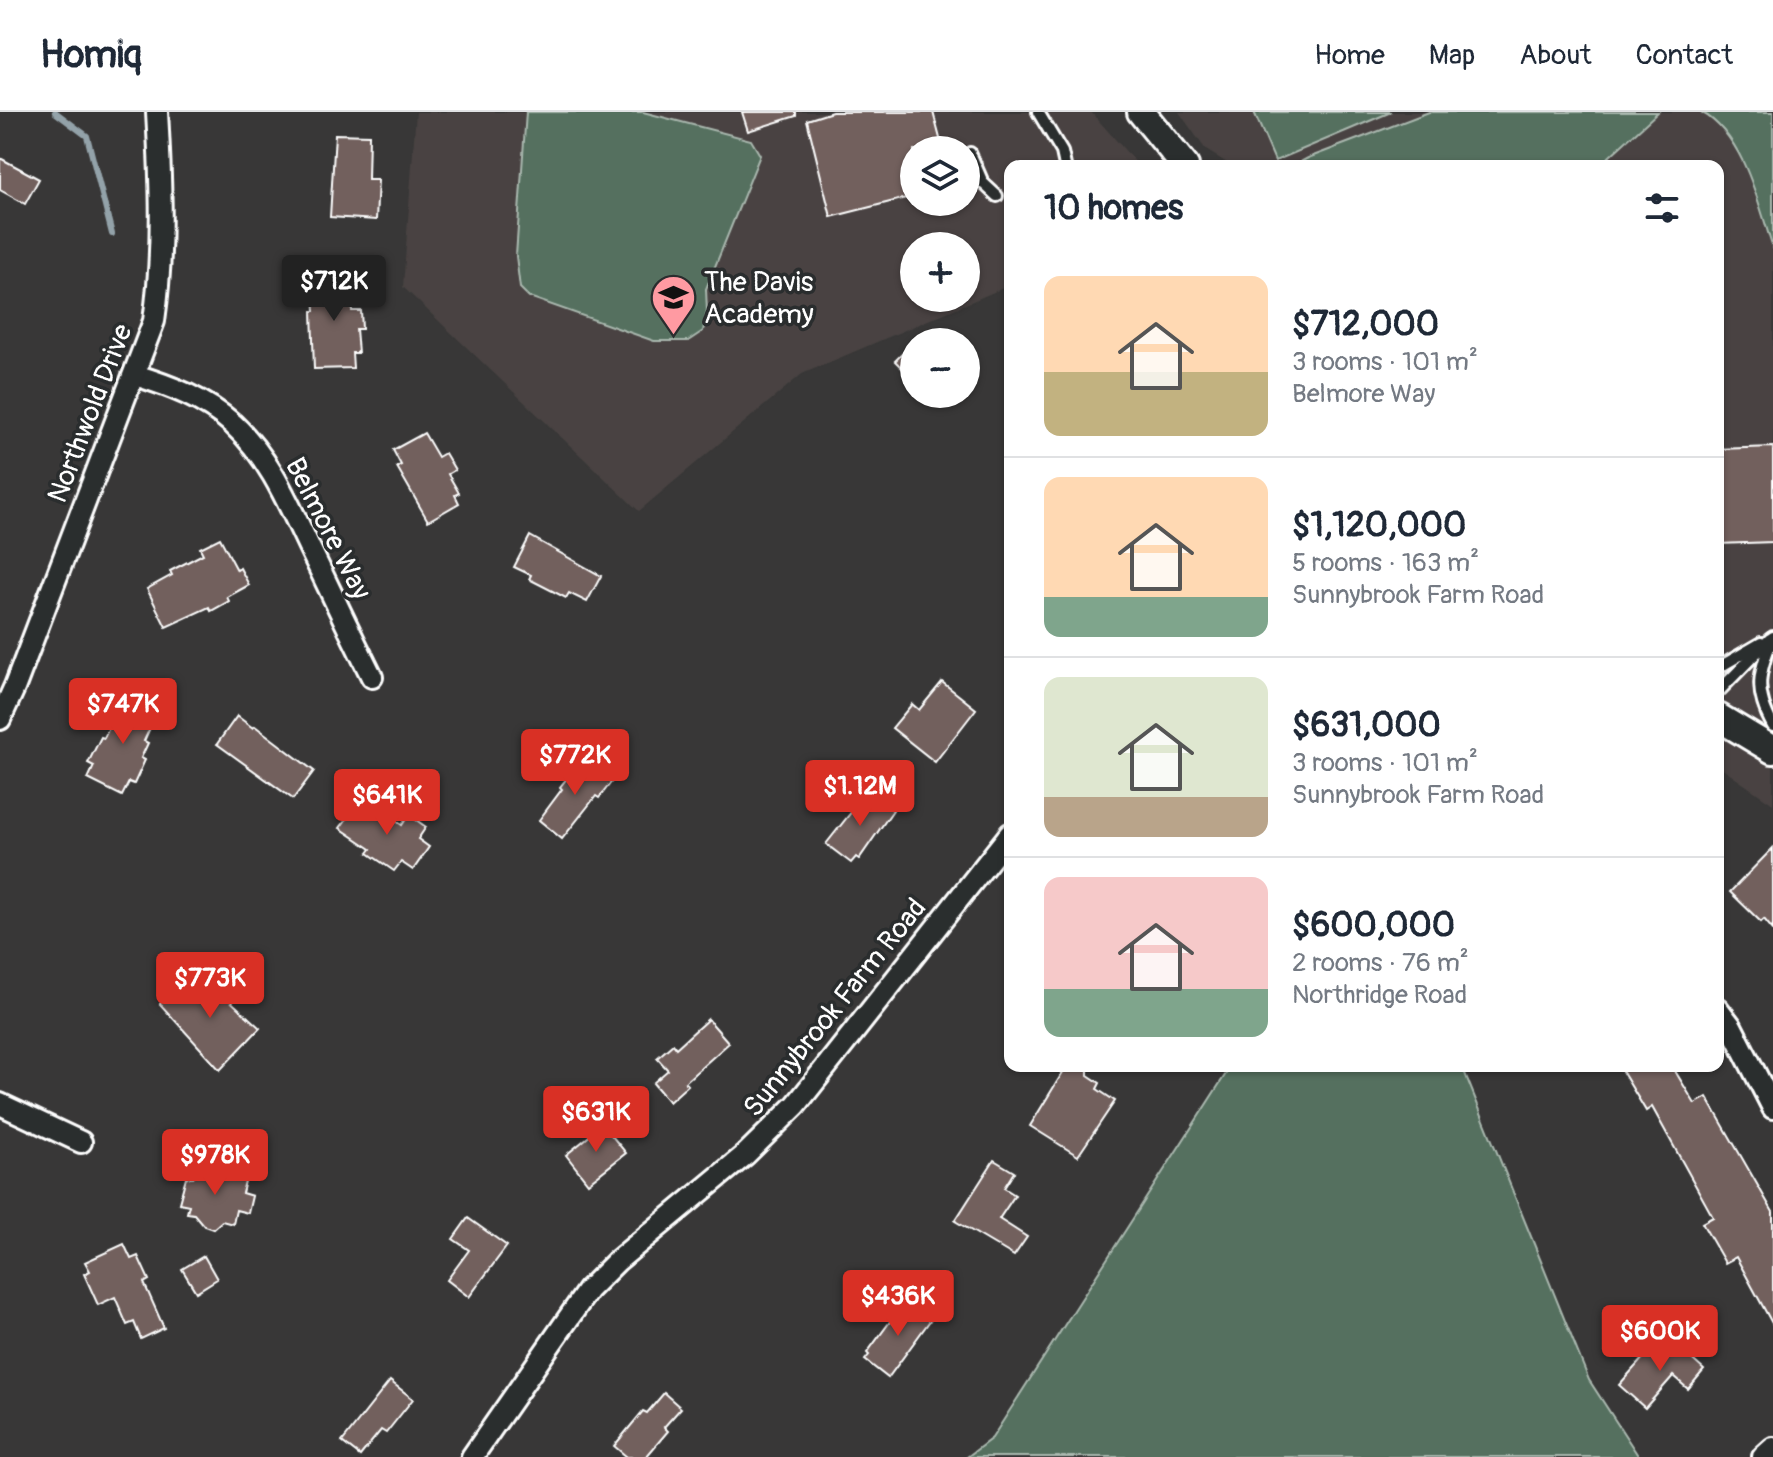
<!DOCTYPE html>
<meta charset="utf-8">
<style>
body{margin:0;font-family:Pangolin,sans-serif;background:#f2f2f3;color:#1f2937;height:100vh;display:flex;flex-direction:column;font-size:30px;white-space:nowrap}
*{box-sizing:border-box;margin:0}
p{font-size:26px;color:#747a83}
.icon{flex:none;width:44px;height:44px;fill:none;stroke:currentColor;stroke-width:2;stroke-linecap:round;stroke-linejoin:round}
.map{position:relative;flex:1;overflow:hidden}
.sheet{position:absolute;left:1004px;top:48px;width:720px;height:912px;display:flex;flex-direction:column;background:#fff;border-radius:16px;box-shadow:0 2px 6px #0004}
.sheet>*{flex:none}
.controls{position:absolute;left:900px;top:24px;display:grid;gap:16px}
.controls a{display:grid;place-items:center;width:80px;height:80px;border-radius:50%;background:#fff;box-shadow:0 2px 6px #0004;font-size:40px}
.price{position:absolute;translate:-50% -68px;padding:0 18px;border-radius:8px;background:#d93025;color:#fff;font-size:26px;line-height:52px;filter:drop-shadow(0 2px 4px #0008)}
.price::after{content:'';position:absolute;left:50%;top:48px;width:24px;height:18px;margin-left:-12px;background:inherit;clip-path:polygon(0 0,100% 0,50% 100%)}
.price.selected{background:#222;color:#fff}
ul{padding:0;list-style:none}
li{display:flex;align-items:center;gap:24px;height:200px;padding:0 40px}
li+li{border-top:2px solid #e0e1e3}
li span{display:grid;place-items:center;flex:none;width:224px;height:160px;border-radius:16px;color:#555}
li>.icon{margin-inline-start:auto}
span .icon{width:96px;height:96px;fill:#fffc;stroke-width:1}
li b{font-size:34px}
h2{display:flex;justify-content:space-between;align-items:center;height:96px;padding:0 40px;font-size:34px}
header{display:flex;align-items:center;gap:48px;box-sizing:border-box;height:112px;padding:0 40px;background:#fff;border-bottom:2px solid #e0e1e3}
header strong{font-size:38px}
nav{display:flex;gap:44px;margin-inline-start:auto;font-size:28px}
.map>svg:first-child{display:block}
.built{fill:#494342;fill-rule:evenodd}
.green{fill:#54705f;stroke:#aab8af;stroke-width:2}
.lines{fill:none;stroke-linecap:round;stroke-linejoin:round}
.stream{stroke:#93a2a9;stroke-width:6}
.building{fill:#72605d;stroke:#fff;stroke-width:2}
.service-casing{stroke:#fff;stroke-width:16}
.minor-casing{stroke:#fff;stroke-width:26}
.tertiary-casing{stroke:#fff;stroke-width:32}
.service{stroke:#2a2d2e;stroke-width:10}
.minor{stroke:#2a2d2e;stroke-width:20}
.tertiary{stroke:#2a2d2e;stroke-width:26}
.labels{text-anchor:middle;stroke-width:7;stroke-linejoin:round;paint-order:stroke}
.poi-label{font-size:28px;fill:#fff;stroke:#2a2d2e;text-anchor:start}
.street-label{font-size:28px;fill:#fff;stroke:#2a2d2e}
</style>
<header>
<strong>Homiq</strong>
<nav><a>Home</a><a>Map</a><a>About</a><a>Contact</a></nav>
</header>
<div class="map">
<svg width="1773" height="1345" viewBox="0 0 1773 1345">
<rect width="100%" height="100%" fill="#383737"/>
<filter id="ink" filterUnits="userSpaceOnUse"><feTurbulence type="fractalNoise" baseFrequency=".0125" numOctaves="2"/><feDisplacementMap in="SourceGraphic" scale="16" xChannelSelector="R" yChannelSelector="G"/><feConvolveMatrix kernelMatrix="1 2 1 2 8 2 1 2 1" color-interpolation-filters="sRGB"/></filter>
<g filter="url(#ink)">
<!-- built -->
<g class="built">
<path d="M416,0H1091L1139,54H1010V173L802,262L639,399L403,175ZM914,38H966V90H914ZM914,134H966V186H914Z"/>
<path d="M1179,0H1440L1308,54H1232L1206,38Z"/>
<path d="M1488,0H1763L1773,24V692L1718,654V54H1355Z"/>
</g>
<!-- green -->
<g class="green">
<path d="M526,0H643L751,28L760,43L706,177L707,200L703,219L688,229H654L529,185L520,176L516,144Z"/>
<path d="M1254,0H1391L1275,49Z"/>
<path d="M1429,0H1658L1599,54H1293L1308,46Z"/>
<path d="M1701,0H1773V137C1759,93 1744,23 1701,0Z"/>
<path d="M1231,954H1462L1589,1268L1639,1345H967L992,1326Z"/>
</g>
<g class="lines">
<!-- stream -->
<path class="stream" d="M55,0L87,24L112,122"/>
</g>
<!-- building -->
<g class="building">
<path d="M742,0H796V4L748,19Z"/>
<path d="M832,0H933L943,38H914V84L831,105L807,8Z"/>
<path d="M335,22L369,23L368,68H378L376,108L330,105Z"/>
<path d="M0,46L39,67L25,92L0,78Z"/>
<path d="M351,163L352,199H361L362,217H356L358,241H352L353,256L314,257L312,199H315L313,164Z"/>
<path d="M914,230V268L895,249Z"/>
<path d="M424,321L438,345L445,341L455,358L448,362L459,381L455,383L459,391L428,409L397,355L401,353L393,338Z"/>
<path d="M1773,335V430L1718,432V337Z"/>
<path d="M530,424L601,464L587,490L569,481L566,486L529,467L531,463L514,455Z"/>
<path d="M220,426L237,458L240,456L249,473L227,485L229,489L211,499L209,495L166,515L147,477L172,463L170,459L203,442L200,436Z"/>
<path d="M942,570L976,597L935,650L892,616L912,592L919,598Z"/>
<path d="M125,582L158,598L144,629L148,631L141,646L145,648L134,672L129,670L122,684L88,667L94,654L88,651L101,625L104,626Z"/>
<path d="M237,604L253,616L255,614L314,659L293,687L217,632Z"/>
<path d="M584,645L613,668L599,686L596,684L562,727L539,708L562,677L560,675Z"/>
<path d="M868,679L893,698L859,747L856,745L851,751L826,732Z"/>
<path d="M359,690L385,707L388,703L402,713L409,703L426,715L418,727L429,735L413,758L401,750L394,759L368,741L371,737L340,716Z"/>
<path d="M1773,736V818L1764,807L1761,810L1730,780Z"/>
<path d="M201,862L260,916L220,958L160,892L176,869L188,877Z"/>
<path d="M708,907L729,931L685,970L688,973L669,990L653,971L668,958L657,946L673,932L676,936Z"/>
<path d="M1063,954H1088V963L1100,971L1097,977L1115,989L1078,1044L1030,1014L1063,960Z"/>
<path d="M1619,954H1672L1695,992L1707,985L1773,1100V1213L1736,1145L1725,1151L1702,1111L1713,1105L1652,995L1646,999Z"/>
<path d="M603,1013L626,1041L588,1071L566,1043Z"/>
<path d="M994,1048L1014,1060L1004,1076L1015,1083L999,1107L1027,1125L1014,1144L955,1109Z"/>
<path d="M218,1053L225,1055L234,1066L245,1069L242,1081L252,1084L248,1101L236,1098L233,1112L222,1109L213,1117L204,1114L194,1102L187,1101L189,1093L179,1091L186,1065L193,1066L196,1057L209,1060Z"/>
<path d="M468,1106L507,1134L469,1185L447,1168L469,1138L453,1127Z"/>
<path d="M124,1132L131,1147L138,1144L149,1168L144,1171L164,1216L141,1227L134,1210L127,1213L115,1185L98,1193L84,1162L90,1159L85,1150Z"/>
<path d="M204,1144L217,1167L196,1180L182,1157Z"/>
<path d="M912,1187L934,1203L888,1266L865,1248L869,1243L867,1241L903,1192L907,1195Z"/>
<path d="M1660,1227L1681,1245L1685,1241L1704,1258L1688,1277L1673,1264L1645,1296L1619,1273Z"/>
<path d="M390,1269L413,1287L386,1321L381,1318L360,1344L342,1330Z"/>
<path d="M664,1281L681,1296L664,1315L668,1319L646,1345H627L614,1334L643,1299L647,1301Z"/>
</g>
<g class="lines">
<defs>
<g id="service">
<path d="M1038,0L1062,40L1065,54"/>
<path d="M970,41L983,71L997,84"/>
<path d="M1773,525C1758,561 1754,580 1773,614"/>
<path d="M1718,556L1761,531"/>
<path d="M1718,580L1770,527"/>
</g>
<g id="minor">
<path d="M135,263C171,274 205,287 233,312C270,346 289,393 310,437C331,480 351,523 372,565"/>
<path d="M0,607L15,574L154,209C164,139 161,70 157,0"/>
<path d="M1718,897L1731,914L1773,996"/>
<path d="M0,992L81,1030"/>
<path d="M472,1345L588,1178L617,1149L745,1043L796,993L1010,722"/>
<path d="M1763,1345L1773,1336"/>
</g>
<g id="tertiary">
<path d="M1141,0L1185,54"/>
<path d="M1718,605L1773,638"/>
</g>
</defs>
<!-- service casing -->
<use href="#service" class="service-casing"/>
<!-- minor casing -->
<use href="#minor" class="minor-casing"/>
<!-- tertiary casing -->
<use href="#tertiary" class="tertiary-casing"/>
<!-- service -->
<use href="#service" class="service"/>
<!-- minor -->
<use href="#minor" class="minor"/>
<!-- tertiary -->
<use href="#tertiary" class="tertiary"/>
</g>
</g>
<!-- icons -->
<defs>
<symbol id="school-pin" viewBox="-11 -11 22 30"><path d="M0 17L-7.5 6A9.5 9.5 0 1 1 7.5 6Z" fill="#ff9aa2" stroke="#2a2d2e"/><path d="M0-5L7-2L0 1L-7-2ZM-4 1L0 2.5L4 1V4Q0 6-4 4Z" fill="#111"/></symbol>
</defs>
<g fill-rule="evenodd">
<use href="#school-pin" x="648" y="160" width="51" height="69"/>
</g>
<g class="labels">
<!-- poi labels -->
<g class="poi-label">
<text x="704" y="179">The Davis<tspan x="704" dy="32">Academy</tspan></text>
</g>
<!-- street labels -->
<g class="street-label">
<text transform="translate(89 301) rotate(-69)" y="10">Northwold Drive</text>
<text transform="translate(329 416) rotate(63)" y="10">Belmore Way</text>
<text transform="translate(834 895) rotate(-51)" y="10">Sunnybrook Farm Road</text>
</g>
</g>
</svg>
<div class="controls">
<a><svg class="icon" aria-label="layers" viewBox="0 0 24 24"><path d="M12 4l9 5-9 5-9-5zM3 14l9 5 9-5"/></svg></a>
<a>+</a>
<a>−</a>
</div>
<b class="price selected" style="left:334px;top:211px">$712K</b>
<b class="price" style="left:123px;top:634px">$747K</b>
<b class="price" style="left:575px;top:685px">$772K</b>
<b class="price" style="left:860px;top:716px">$1.12M</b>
<b class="price" style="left:387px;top:725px">$641K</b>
<b class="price" style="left:210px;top:908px">$773K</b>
<b class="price" style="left:596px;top:1042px">$631K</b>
<b class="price" style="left:215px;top:1085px">$978K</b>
<b class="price" style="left:898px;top:1226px">$436K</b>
<b class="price" style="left:1660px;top:1261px">$600K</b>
<section class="sheet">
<h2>10 homes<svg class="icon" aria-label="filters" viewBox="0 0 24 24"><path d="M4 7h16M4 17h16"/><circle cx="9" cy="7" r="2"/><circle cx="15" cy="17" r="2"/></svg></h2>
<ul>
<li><span style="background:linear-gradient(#ffd9b3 60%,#c2b280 0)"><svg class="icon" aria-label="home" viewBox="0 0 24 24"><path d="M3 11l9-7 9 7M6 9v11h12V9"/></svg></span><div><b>$712,000</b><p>3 rooms · 101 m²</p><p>Belmore Way</p></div></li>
<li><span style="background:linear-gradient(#ffd9b3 75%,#7fa58c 0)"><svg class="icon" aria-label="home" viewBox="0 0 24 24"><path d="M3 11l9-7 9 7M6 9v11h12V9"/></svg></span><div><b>$1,120,000</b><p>5 rooms · 163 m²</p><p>Sunnybrook Farm Road</p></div></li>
<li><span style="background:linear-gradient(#dfe7d0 75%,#b9a48a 0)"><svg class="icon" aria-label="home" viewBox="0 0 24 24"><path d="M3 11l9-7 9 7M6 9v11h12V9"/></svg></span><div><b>$631,000</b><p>3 rooms · 101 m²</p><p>Sunnybrook Farm Road</p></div></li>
<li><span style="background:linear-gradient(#f6c9c9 70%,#7fa58c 0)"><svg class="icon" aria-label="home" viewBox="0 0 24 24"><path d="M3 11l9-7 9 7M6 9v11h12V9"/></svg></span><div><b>$600,000</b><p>2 rooms · 76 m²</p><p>Northridge Road</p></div></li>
</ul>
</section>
</div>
